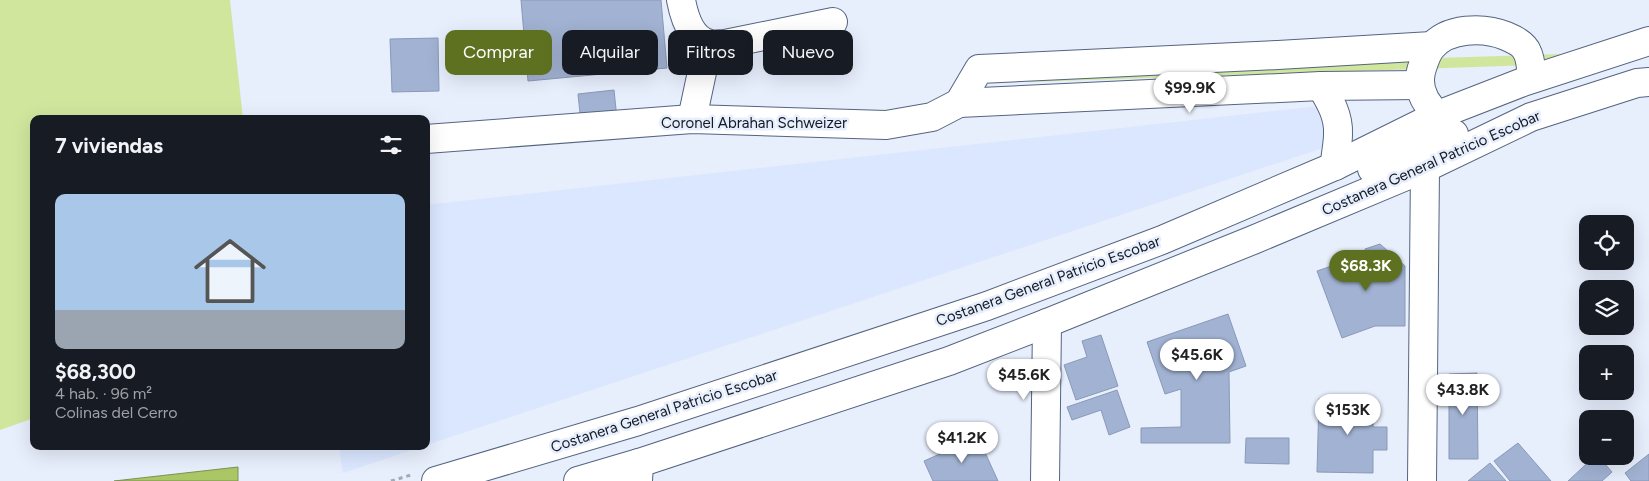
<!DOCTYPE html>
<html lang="es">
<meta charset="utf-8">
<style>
body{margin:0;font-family:Figtree,sans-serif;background:#242831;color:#f1f3f6;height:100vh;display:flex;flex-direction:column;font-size:19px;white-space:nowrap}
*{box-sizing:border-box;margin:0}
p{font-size:16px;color:#9ea1a6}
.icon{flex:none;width:28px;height:28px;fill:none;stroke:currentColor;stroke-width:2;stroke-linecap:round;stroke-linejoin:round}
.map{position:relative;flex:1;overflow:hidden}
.sheet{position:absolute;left:30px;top:115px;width:400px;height:335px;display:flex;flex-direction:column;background:#171b24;border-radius:10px;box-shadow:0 5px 20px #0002}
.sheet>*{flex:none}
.guide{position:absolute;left:445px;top:30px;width:475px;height:45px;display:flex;gap:10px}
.tools{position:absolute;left:1579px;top:215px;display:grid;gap:10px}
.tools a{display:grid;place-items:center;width:55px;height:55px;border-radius:10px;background:#171b24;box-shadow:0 5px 20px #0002;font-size:25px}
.price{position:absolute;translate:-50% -42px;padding:0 11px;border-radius:18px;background:#fff;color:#222;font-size:16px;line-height:32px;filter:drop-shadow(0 1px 2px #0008)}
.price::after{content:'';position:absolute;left:50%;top:30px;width:15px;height:11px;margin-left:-8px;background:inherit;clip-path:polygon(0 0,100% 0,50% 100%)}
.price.on{background:#5d7120;color:#fff}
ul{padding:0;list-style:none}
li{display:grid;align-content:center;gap:10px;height:265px;padding:0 25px}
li+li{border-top:1px solid #363941}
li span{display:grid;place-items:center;height:155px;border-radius:10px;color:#555}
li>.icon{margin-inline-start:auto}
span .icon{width:90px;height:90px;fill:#fffc;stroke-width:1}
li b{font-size:21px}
h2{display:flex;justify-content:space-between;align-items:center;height:60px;padding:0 25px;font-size:21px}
.tag{padding:0 18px;border-radius:10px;background:#171b24;box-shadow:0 5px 20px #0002;font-size:18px;line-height:45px}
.tag.on{background:#5d7120;color:#fff}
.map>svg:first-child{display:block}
.built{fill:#dae7ff}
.green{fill:#d0e69d}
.water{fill:#aac665;stroke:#7c9252}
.building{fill:#a1b2d2;stroke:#8999b8}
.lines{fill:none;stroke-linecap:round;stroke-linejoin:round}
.minor-casing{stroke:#556480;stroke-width:30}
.highway-casing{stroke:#556480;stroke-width:30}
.path{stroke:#a3aab7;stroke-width:3;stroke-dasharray:4 4;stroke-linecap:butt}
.minor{stroke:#fff;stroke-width:28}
.highway{stroke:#fff;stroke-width:28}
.labels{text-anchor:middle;stroke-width:5;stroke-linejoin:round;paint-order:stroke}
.street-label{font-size:15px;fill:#121824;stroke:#e7eefc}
</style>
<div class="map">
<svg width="1649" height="481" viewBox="0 0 1649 481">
<rect width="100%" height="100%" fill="#e7eefc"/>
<!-- built -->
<g class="built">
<path d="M1320,106L1329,146L426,445V205Z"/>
<path d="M339,446H423L343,473Z"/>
</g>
<!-- green -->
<g class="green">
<path d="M0,0H230L243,119H34V418L0,430Z"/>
<path d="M1562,54L1563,64L1029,82L1024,79L1029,71Z"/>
</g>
<!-- water -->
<path class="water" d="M238,467V481H114Z"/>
<!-- building -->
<g class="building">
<path d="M521,0H661L667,68L528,81Z"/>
<path d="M438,38L439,91L392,92L390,39Z"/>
<path d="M614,90L617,119L581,123L578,94Z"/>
<path d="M1380,244L1405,266V326H1375L1342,338L1317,271L1361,256L1365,267L1368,265L1365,249Z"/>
<path d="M1228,314L1246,366L1229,372L1230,443H1141V428L1181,427V389L1165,394L1147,342Z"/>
<path d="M1101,335L1118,386L1076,400L1064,365L1087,357L1082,341Z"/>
<path d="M1477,373L1478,459H1449V374Z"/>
<path d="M1117,390L1130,427L1109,435L1101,410L1072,420L1067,407Z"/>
<path d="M1319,399L1374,400L1373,427H1387V450H1373V473L1317,472Z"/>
<path d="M978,437L998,481H933L924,461Z"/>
<path d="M1246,438H1289V464L1245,463Z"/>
<path d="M1518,443L1551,481H1510L1494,461Z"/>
<path d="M1649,454V481H1631L1625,473Z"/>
<path d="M1595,456H1598L1612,472L1602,481H1568Z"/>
<path d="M1490,463L1506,481H1468Z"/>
</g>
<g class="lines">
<defs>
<g id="minor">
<path d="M681,0C684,16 691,40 710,44C714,45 720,44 725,44L833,22"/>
<path d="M959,103L1321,86L1420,85"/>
<path d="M1438,115C1423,102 1415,85 1423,65C1425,59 1427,53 1431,48C1447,27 1484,27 1506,36C1513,39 1524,44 1527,52C1531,59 1531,70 1532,78"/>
<path d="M692,119L708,44"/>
<path d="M426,139L692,119L886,125L932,117L959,103L979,69L1278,55L1432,46"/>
<path d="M638,481L639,463"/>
<path d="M1045,481L1047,323"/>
<path d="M1422,481L1425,168"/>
</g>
<g id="highway">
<path d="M1321,86C1330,101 1339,116 1338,134C1338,145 1335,155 1335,166"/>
<path d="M1372,169L1454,134"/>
<path d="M436,481L638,421L987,306L1162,240L1335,166L1438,115L1523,82L1649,41"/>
<path d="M578,481L639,463L949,361L1047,323L1253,240L1425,168L1531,117L1637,83L1649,82"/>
</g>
</defs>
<!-- minor casing -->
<use href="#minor" class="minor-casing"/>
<!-- highway casing -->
<use href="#highway" class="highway-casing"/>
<!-- path -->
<path class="path" d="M391,481L411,475"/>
<!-- minor -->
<use href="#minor" class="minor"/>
<!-- highway -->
<use href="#highway" class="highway"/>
</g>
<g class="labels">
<!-- street labels -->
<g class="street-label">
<text x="754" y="128">Coronel Abrahan Schweizer</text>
<text transform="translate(1431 163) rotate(-24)" y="5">Costanera General Patricio Escobar</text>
<text transform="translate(1048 281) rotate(-20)" y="5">Costanera General Patricio Escobar</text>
<text transform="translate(664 411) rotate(-18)" y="5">Costanera General Patricio Escobar</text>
</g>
</g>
</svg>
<div class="tools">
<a><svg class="icon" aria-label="locate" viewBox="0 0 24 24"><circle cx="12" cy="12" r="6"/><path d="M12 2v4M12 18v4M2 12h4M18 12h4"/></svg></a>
<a><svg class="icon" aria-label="layers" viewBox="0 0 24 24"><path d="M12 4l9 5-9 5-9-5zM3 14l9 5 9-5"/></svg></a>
<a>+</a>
<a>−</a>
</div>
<b class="price" style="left:1190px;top:114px">$99.9K</b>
<b class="price on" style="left:1366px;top:292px">$68.3K</b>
<b class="price" style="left:1197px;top:381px">$45.6K</b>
<b class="price" style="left:1024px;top:401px">$45.6K</b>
<b class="price" style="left:1463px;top:416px">$43.8K</b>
<b class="price" style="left:1348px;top:436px">$153K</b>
<b class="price" style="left:962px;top:464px">$41.2K</b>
<div class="guide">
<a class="tag on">Comprar</a>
<a class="tag">Alquilar</a>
<a class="tag">Filtros</a>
<a class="tag">Nuevo</a>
</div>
<section class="sheet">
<h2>7 viviendas<svg class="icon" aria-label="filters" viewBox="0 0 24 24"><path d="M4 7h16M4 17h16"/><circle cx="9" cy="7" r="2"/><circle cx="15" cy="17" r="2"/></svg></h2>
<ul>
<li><span style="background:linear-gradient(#a9c7e8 75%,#9aa5b1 0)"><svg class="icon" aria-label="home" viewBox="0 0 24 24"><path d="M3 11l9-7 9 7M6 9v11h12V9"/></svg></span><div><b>$68,300</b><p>4 hab. · 96 m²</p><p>Colinas del Cerro</p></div></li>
</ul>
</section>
</div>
